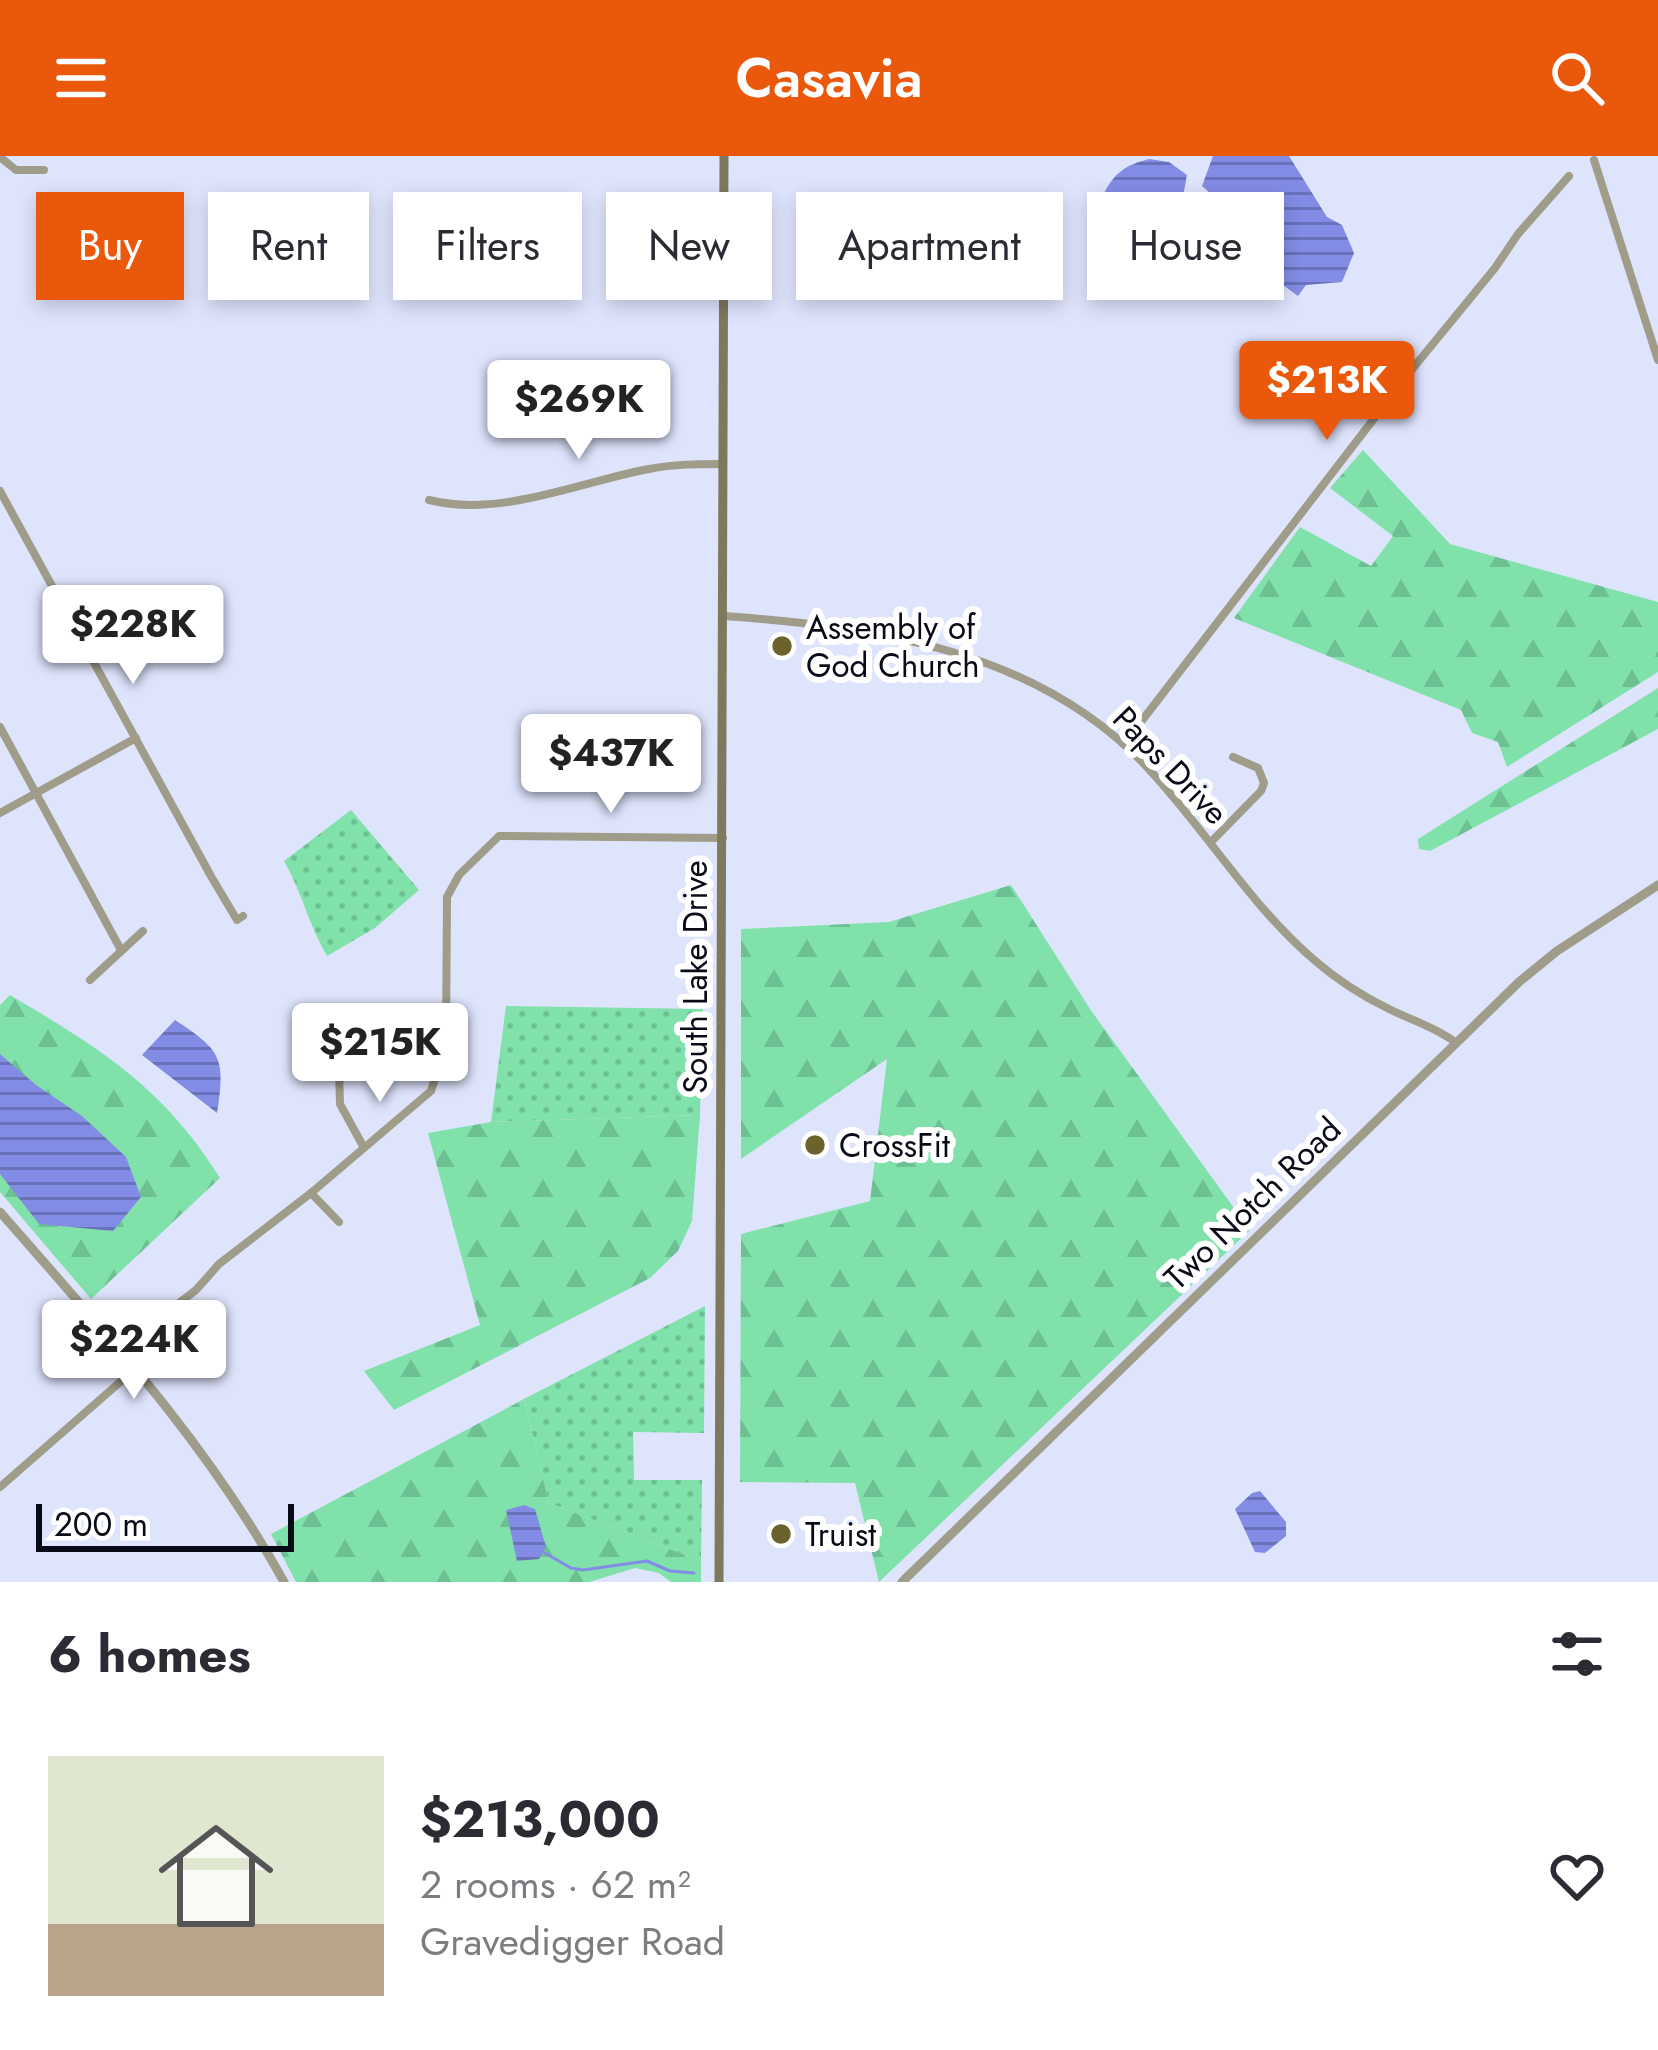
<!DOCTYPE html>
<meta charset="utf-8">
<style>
body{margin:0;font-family:Jost,sans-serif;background:#f2f2f3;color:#2b2b33;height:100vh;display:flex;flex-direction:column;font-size:45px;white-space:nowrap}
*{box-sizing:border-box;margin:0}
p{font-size:39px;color:#7c7c81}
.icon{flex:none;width:66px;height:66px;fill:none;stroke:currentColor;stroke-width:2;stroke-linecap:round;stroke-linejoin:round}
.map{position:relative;height:1426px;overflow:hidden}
.sheet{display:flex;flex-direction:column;background:#fff;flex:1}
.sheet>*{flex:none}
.top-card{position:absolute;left:36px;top:36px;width:1587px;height:108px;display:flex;gap:24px}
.scale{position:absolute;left:36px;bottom:30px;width:258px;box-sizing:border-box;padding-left:12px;border:6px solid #090a18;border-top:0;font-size:33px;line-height:42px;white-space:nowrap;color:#090a18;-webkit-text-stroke:9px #fff;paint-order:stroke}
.price{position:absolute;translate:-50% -102px;padding:0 27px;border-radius:12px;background:#fff;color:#222;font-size:39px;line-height:78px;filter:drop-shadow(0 3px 6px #0008)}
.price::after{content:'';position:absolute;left:50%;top:72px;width:36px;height:27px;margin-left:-18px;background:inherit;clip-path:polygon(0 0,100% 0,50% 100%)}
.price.active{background:#ea580c;color:#fff}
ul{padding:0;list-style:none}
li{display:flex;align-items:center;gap:36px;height:300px;padding:0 48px}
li+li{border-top:3px solid #e1e1e2}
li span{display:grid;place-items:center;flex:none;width:336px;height:240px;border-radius:0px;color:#555}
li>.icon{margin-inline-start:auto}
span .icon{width:144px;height:144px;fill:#fffc;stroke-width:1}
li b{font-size:51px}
h2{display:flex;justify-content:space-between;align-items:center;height:144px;padding:0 48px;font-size:51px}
.tag{padding:0 42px;border-radius:0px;background:#fff;box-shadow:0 6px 18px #0003;font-size:42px;line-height:108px}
.tag.active{background:#ea580c;color:#fff}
header{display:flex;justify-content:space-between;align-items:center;height:156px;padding:0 48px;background:#ea580c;color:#fff;font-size:54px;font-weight:600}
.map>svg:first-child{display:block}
.grass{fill:url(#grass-dots)}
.forest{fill:url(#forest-firs)}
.water{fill:url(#water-rules)}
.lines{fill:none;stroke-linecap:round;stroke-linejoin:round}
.stream{stroke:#838ce5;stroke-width:3}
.minor{stroke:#9f9c89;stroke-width:8}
.tertiary{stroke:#9f9c89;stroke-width:9}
.secondary{stroke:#7e785d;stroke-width:9}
.poi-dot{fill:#6c622e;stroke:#fff;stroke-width:4.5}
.labels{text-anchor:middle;stroke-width:12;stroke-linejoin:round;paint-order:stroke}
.poi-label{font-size:33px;fill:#090a18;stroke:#fff;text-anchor:start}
.street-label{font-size:33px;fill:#090a18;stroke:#fff}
</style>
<header><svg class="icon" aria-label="menu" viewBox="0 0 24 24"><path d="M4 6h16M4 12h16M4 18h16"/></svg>Casavia<svg class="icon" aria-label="search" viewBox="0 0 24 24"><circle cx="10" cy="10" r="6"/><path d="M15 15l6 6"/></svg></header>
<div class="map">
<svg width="1658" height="1426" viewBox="0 0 1658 1426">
<defs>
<pattern id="grass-dots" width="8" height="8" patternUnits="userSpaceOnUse" patternTransform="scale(3)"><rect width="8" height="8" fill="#80e1aa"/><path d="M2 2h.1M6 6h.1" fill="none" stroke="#6dc092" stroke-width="1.8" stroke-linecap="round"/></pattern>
<pattern id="forest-firs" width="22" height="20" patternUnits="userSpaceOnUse" patternTransform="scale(3)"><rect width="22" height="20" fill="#80e1aa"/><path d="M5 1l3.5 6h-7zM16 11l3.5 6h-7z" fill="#6dc092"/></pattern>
<pattern id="water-rules" width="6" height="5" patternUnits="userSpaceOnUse" patternTransform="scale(3)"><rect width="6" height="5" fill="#838ce5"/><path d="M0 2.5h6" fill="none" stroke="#6971b9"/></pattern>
</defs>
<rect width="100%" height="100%" fill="#dfe4fd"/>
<!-- grass -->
<g class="grass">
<path d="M351,654L419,734L375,772L327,800C309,770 302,736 284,705Z"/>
<path d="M506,850L703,853L700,959L491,966Z"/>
<path d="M705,1150L704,1277L633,1276L634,1324H702L701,1405L549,1347L524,1243Z"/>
</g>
<!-- forest -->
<g class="forest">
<path d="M1363,294L1450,388L1658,446V516L1507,611L1498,586L1472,577L1461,554L1234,462L1300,371L1371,410L1393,380L1330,332Z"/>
<path d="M1658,532V573L1430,695L1419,693L1418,683Z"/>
<path d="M1011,729L1090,853L1250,1074L879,1426L855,1327L740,1326L741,1078L870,1045L887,903L741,1003V773L889,766Z"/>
<path d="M10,839C101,893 163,931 220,1022L91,1143L0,1036V849Z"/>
<path d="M700,959L692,1065L678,1095L650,1122L394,1254L364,1215L480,1169L428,977L491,966Z"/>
<path d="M524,1243L549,1347L701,1405V1426H671L659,1417L635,1412L589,1426H296L271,1378Z"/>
</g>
<!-- water -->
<g class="water">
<path d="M1213,0H1289L1327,61L1342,69L1354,97L1342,126L1306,129L1298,140L1264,115L1242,81L1235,59L1202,30Z"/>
<path d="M1149,3L1169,6L1187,19L1181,52L1165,77C1134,75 1122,60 1104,37C1115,16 1126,9 1149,3Z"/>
<path d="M175,864C220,894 226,900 217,957L142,899Z"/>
<path d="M0,898L36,929L82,960L126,1001L141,1041L113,1075L39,1068L0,1018Z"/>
<path d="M1260,1335L1286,1366V1380L1265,1397L1255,1396L1235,1353L1252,1337Z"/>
<path d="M524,1349L535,1353L546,1391L539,1403L517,1405L506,1354Z"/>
</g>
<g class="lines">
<!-- stream -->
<path class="stream" d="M545,1397L571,1412L583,1414L647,1405L670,1415L694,1417"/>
<!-- minor -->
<g class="minor">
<path d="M0,1L16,14H44"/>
<path d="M1594,4L1658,204"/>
<path d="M0,335L212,722L237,764L243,760"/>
<path d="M429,344C500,362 579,326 649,313C674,308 698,308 723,308"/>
<path d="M724,460C876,471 1036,494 1145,609C1204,671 1249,748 1313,803C1336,823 1362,840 1389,853C1411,864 1435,871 1455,886"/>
<path d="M0,571L121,794"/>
<path d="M1124,588L1409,217L1495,112L1518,78L1569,20"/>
<path d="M0,657L136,582"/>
<path d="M1212,685L1261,635L1264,627L1258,612L1233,601"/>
<path d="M90,824L143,775"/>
<path d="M339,915L340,948L363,990"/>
<path d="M311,1037L339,1066"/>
<path d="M145,1173L196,1134L219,1108L311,1037L431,935L446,888L447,741L459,719L499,680L723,682"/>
<path d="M0,1331L135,1213"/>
</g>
<!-- tertiary -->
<g class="tertiary">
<path d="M0,1056C103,1174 208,1288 284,1426"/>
<path d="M902,1426L1519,826L1557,795L1658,729"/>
</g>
<!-- secondary -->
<path class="secondary" d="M719,1426L724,0"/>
</g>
<!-- markers -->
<g class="poi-dot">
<circle cx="782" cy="490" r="12"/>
<circle cx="815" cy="989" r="12"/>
<circle cx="781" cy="1378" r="12"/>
</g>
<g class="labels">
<!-- poi labels -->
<g class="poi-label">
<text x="806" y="483">Assembly of<tspan x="806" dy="38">God Church</tspan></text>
<text x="839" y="1001">CrossFit</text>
<text x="805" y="1390">Truist</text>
</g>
<!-- street labels -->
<g class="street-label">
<text transform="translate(1171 609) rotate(46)" y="12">Paps Drive</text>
<text transform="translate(695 821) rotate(-90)" y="12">South Lake Drive</text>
<text transform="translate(1252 1047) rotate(-44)" y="12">Two Notch Road</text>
</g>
</g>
</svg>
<div class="scale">200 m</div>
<b class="price active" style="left:1327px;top:287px">$213K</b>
<b class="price" style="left:579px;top:306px">$269K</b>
<b class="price" style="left:133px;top:531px">$228K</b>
<b class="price" style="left:611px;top:660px">$437K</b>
<b class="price" style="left:380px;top:949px">$215K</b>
<b class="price" style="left:134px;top:1246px">$224K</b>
<div class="top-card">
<a class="tag active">Buy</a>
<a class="tag">Rent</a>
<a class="tag">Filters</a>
<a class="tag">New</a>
<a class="tag">Apartment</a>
<a class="tag">House</a>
</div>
</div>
<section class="sheet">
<h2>6 homes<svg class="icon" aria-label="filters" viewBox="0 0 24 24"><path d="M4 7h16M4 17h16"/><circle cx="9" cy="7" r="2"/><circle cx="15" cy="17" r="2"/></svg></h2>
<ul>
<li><span style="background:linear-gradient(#dfe7d0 70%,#b9a48a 0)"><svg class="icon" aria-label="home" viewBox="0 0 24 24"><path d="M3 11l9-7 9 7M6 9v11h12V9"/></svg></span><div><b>$213,000</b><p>2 rooms · 62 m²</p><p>Gravedigger Road</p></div><svg class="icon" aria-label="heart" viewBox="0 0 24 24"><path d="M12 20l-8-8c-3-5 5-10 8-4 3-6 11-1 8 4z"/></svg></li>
</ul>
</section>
